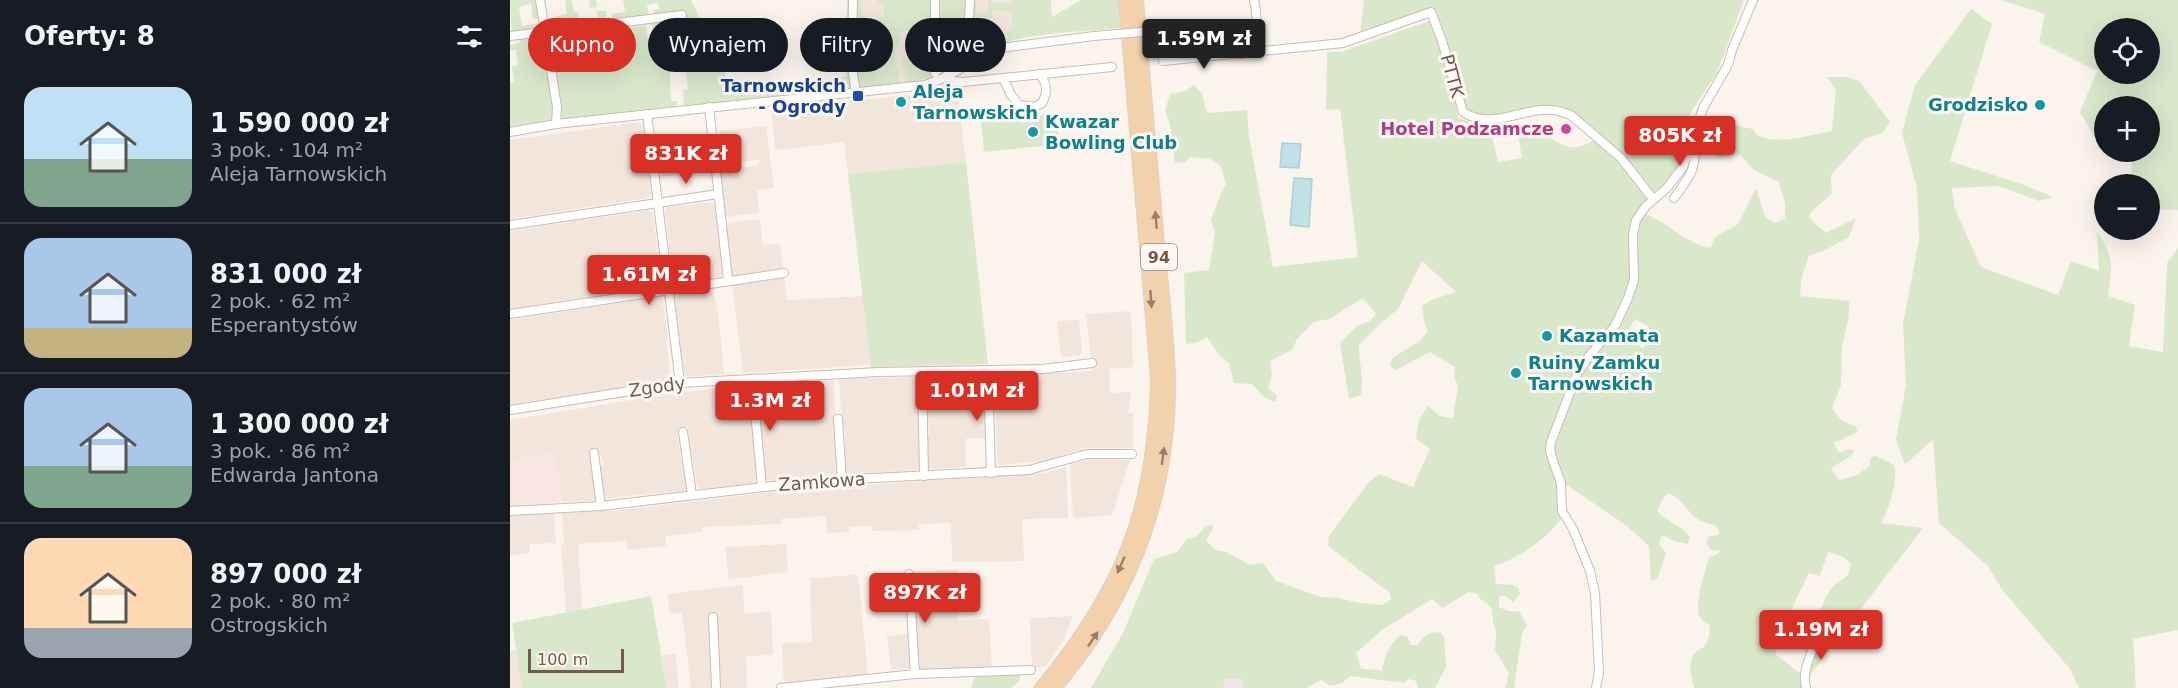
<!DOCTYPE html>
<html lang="pl">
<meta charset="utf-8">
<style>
body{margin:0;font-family:"DejaVu Sans",sans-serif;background:#242831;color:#f1f3f6;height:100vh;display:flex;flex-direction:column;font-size:22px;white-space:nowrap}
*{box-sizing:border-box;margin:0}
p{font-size:20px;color:#9ea1a6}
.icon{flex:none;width:33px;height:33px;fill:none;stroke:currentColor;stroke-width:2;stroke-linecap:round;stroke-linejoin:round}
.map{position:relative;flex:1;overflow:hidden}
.panel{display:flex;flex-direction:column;background:#171b24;width:510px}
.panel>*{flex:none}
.guide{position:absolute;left:18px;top:18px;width:570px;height:54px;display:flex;gap:12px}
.controls{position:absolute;left:1584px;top:18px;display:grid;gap:12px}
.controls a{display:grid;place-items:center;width:66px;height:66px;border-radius:50%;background:#171b24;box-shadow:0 6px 24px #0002;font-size:30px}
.scale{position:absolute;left:18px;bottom:15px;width:96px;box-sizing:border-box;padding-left:6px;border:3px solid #755a50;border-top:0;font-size:16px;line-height:21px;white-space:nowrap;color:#755a50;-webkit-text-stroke:4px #fef8f2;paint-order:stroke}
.price{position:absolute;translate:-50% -51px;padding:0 14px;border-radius:6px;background:#d93025;color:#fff;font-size:20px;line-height:39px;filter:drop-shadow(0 2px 3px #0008)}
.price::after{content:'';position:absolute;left:50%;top:36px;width:18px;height:14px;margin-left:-9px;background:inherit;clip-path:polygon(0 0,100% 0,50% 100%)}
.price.active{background:#222;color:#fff}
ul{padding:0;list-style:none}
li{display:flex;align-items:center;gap:18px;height:150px;padding:0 24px}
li+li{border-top:2px solid #363941}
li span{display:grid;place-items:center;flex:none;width:168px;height:120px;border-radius:18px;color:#555}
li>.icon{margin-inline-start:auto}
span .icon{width:72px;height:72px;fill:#fffc;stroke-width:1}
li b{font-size:26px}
h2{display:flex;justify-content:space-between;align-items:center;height:72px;padding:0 24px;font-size:26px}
.pill{padding:0 21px;border-radius:27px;background:#171b24;box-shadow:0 6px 24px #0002;font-size:21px;line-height:54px}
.pill.active{background:#d93025;color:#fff}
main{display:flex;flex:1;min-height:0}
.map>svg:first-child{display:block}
.residential{fill:#f2e5db}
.commercial{fill:#fae6e1}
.industrial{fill:#ede7e4}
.green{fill:#d9e8cb;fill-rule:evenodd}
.water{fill:#c1e2e4;stroke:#a8d2d5;stroke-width:1.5}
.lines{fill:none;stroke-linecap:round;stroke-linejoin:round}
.street-casing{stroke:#cdbbb2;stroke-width:10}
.primary-casing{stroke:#d8d1ce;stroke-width:14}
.street{stroke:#fff;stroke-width:8}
.primary{stroke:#f3d2ab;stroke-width:12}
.street-bridge-casing{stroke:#cdbbb2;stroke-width:10;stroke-linecap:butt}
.street-bridge{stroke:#fff;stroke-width:8}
.oneway{fill:#9b7e6b}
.transit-dot{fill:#1a4fb4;stroke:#fef8f2;stroke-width:2}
.culture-dot{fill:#0f9aa8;stroke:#fef8f2;stroke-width:2}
.hotel-dot{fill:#d1479c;stroke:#fef8f2;stroke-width:2}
.labels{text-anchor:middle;stroke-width:6;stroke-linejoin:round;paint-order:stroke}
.shield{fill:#fef8f2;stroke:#9e8981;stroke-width:1.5}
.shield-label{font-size:16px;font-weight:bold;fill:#755a50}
.street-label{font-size:18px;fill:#755a50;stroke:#fef8f2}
.transit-label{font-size:18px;font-weight:bold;fill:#164399;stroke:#fef8f2;text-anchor:end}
.culture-label{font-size:18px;font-weight:bold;fill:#0d838f;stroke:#fef8f2;text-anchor:start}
.hotel-label{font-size:18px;font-weight:bold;fill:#b23c85;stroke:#fef8f2;text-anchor:end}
</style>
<main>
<section class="panel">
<h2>Oferty: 8<svg class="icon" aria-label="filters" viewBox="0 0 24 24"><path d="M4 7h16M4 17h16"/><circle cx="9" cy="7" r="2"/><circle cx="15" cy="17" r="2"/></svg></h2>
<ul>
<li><span style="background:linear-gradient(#bfe0f5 60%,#7fa58c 0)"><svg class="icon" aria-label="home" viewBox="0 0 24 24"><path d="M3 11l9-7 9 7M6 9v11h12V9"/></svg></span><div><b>1 590 000 zł</b><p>3 pok. · 104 m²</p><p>Aleja Tarnowskich</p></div></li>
<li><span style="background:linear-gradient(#a9c7e8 75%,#c2b280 0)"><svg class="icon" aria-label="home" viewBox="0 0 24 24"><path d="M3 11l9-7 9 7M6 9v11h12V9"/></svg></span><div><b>831 000 zł</b><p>2 pok. · 62 m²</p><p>Esperantystów</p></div></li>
<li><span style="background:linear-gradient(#a9c7e8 65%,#7fa58c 0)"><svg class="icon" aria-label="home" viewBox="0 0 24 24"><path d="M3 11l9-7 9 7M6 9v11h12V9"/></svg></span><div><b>1 300 000 zł</b><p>3 pok. · 86 m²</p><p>Edwarda Jantona</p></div></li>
<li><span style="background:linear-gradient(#ffd9b3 75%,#9aa5b1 0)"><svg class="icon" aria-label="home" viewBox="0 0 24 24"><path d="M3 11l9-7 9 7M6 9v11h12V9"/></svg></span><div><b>897 000 zł</b><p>2 pok. · 80 m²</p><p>Ostrogskich</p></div></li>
</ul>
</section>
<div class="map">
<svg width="1668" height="688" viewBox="0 0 1668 688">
<rect width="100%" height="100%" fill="#fbf4ec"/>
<!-- residential -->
<g class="residential">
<path d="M340,0H502V30L467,48L427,75L405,80V83L341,89Z"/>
<path d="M447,90L456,162L338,174L334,142L268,150L265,147L261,109Z"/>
<path d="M129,122L133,125L137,159L141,194L138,198L0,219V140Z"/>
<path d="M256,126L264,188L247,190L249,213L217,217L214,215L210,172L211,170L249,165V160L211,164L209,162L206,144L210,141L209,131Z"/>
<path d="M174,155L176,174L151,177L149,158Z"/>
<path d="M201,202L206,206L213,273L210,278L167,283L163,279L155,211L158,207Z"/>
<path d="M139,210L143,213L151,281L147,286L0,309V231Z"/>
<path d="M250,219L253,245L270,244L273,270L224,276L221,275L216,225L218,223Z"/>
<path d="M274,276L277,300L353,296L361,365L233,373L222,284Z"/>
<path d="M203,290L208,313L214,374L177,377L174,374L165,299L169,294Z"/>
<path d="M149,297L153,300L158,339H156L160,376L158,380L0,405V320Z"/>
<path d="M621,311L623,367L599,369L600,393L621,392L618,413H623V448H574L535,461L490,465L487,462L485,379L488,376L506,375L582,371L576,314Z"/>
<path d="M569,320L572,352L569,356L551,357L547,321Z"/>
<path d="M471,375L474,378L475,438L455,439L456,467L419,469L416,466V438L420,433L419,423H416L415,377Z"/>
<path d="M410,377L411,423L408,424L409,467L406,470L338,474L335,472V427H332L329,379Z"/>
<path d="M324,380L326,427L323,428L324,438L326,440L328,472L325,475L259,481L256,478L246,387L249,384Z"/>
<path d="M235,385L239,388L248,479L245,483L191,489L187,486L177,425L173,432L167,433L176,488L173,491L97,498L95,496L90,468L93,464L90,452L79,454L86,496L84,500L52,502L44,452L0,461V420L158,394Z"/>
<path d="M581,459L620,460L602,515L563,518L560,465Z"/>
<path d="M556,467L558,518L512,519L514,561L442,562L441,523L409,524V530L362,531V526L339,527V532L317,533L316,516L271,519V524L192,527V532L155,536L156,546L118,550L116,541L68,544L72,610L56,613L51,543H54L52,513L113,510L268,491L534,473Z"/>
<path d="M44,513L46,543L20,544V553L0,555V516Z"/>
<path d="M276,544L278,572L219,579L215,547Z"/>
<path d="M448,570L449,620L479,619L482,669L407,672L400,572Z"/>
<path d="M348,575L358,675L274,685L272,643L302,642L300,578Z"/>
<path d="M395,577L397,605L374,607L371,578Z"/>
<path d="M233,585L234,613L261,612L263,655L236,656L237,688H181L172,613L160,614L157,594Z"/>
<path d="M563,616L553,641L535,667L522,668L520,618Z"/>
<path d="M399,634L401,668L381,670L377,636Z"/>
<path d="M6,650L12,688H0V651Z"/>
<path d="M165,654L169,688H157L152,656Z"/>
</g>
<!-- commercial -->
<path class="commercial" d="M44,452L52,502L0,506V460Z"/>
<!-- industrial -->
<rect class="industrial" x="713" y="679" width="20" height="9"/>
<!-- green -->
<g class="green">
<path d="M0,0H28L29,19H23L21,4L9,7L12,26L30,23L32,29L2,33Z"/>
<path d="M55,0H62L64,12H68L70,25L40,29L37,27L35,18H47V16L57,14Z"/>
<path d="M79,0H86L87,11H96L97,20L88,21L86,7L80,8Z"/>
<path d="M113,0H181L211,62L220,90L227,93L336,77L337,0H340L342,87C332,92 319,87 309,93L174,106L173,90L178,89L176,72L173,70L160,72L161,101H167V106L53,120L50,115L39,36L41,33L64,30V36L60,37L62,50L72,48L68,30L134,26L136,24L138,42L154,40L153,28L143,29L140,23L172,19L171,11L144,14L143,10L149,9L148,3L137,5L139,18L102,19V14L115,12Z"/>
<path d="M344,0H353L351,2L352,16H356V23L344,22Z"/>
<path d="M366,0H423L422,77L396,83L391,59L406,56L398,30L390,32L391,41L388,43L385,51V70H389L390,84L350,88C340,76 344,44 344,28L355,27L357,19L374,17V4L369,3Z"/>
<path d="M426,0H458L457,36L451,52L430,65L428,64Z"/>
<path d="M463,0H466V13L478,14V0H482V3H502V0H541L542,17L571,0H610L611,28C571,32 519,32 481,47C462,55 446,68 427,75L428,72L467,48L502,30V11H482V18L469,20L463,24Z"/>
<path d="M854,0H1234L1207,73L1179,115L1180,140L1168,171L1144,194L1064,114L1037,105L974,116L957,111L949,96L938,51L924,7L850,34Z"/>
<path d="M1491,0H1668V210L1640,209V184H1621L1622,152H1640V106H1594V140L1585,138L1570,112L1587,71L1529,42L1535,14ZM1594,28H1640V74H1594Z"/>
<path d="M1461,9L1482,24L1440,161L1514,185L1543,197L1529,201L1489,186L1442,188L1445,209L1471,267L1548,295L1561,261L1589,271L1587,231C1605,261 1602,262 1598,296L1625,305L1619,346L1653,352L1657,263L1668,248V630L1623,639L1626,688H1569L1560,669L1493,591L1478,566L1429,523L1423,440L1395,464L1386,440L1396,385L1393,324L1409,240L1407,188L1392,133L1405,85Z"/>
<path d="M922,20L949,118L961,122H979L988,162L1012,158L1006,123C1013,126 1021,127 1028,131C1053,144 1060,156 1087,138L1111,158L1143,202L1135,214C1159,223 1176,244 1201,248L1204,238L1228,224L1246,188L1255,216L1265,223L1275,218V204L1269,182L1244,170L1230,155L1206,158L1208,148L1215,144L1226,126L1243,129C1252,150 1304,134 1322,131L1326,90L1317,77H1337L1349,81L1380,122L1373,133L1354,139L1321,175L1322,193L1300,213L1299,218L1316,233L1346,218L1339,237L1315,250L1299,256L1292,276L1290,296L1340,301L1338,320L1332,347L1331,385L1322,408C1328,418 1334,423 1346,426L1347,432L1324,443L1329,453L1339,449L1344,450L1341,456L1321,468L1329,480L1345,476L1360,466V460L1364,455L1377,461L1384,466C1388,481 1379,510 1371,523L1413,528L1294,683L1296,688H1184C1180,672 1175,655 1194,647L1199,637L1200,625C1198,624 1192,621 1191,619C1182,609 1196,570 1199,557L1208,554L1210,550H1201L1196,543L1198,537L1210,534L1206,525C1175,520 1182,505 1159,493L1154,497L1147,511C1156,522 1169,523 1180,537L1178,544L1164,541L1154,536L1151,537L1149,544L1156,553L1147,579L1141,581L1139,546L1117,526L1051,481L1053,516C1037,539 1011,557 984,566L986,584L1003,585L1008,588L1010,594L1003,602L996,596H989V607L998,611H1009L1017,626L1012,633L1004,688H995L999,674L985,650L986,632L983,622L982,609L976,602L971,600L968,594L958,592L933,608L922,599L872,630L846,653L851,669L872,670C875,655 879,646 890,635L897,636L901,645H907L914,637L922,632L931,633L934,637L936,667L925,688H908L906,681L899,679L894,683L840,676L832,683L820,686L811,680L797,688H733V679H714L713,688H581L613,633L644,559L667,552L677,539L687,536L694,528L703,524L702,530L696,541L706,550L716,552L740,565L753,563L766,581L811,597L829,598L850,603L871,605L881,600L880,593L818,546L819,536L858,483L869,474L903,487L920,449L906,439L909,419L918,406L930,416L943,418L948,386L944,376L945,367L920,352L886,370L880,366L882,358L910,341L918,331L914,321L912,306L921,300L946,292L912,261L888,309L872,322L849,345C849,363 854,377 851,395L839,399L830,343L847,326L860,321L866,314L853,298L819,319L804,322L787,339L782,350L760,361L762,375L758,389L767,395L766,402L754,397L742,384L724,383L719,363L709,355L697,337L689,342L676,344L674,273L699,270L705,233L701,220L711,193L716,184L710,165L700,159L681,157L675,162L665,163L660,124L655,110L660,94L675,91L684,85L692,94L697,113L737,110L739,136L763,267L848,257L830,109L816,110L817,52H831ZM1125,319L1139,327L1134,349L1115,336ZM1318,552L1334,557L1341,564C1339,581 1330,578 1321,589C1314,599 1309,613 1304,624L1291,619L1286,626L1291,648L1301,657L1294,676L1265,654L1283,606L1299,573L1310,576Z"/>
<path d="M31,36L34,39L44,116L40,121L0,127V83L4,82L2,66L8,65L6,50H0V45L10,43L9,38Z"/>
<path d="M546,114L550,144L474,152L471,122Z"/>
<path d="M456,162L478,364L361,367L338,174Z"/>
<path d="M141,596L157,688H12L2,623Z"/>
<path d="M511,671L509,681L501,688H462L463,681L469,673Z"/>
</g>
<!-- water -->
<g class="water">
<path d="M772,143L791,144L789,168L770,167Z"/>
<path d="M784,178L802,179L799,227L780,225Z"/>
</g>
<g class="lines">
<defs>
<g id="street">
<path d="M30,0L47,107L46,124"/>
<path d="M343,0L342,67L346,93"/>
<path d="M425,0V73"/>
<path d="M655,30C684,31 706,40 731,53"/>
<path d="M0,36L172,15"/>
<path d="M732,54C747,37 749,21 744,0"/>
<path d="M653,61L833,43L921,12L932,41L953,112C988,135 1025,95 1062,116L1111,158L1143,199"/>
<path d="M426,71L449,57L457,48L460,0"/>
<path d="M436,76L444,81L453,82L602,67"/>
<path d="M493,78L501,95L509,105L524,107L532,103C538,92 537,84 530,74"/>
<path d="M199,107L218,280"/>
<path d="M137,114L170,383"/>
<path d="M0,132L46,124L415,85L431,79L490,48L584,36"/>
<path d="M1164,198C1181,176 1188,166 1184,138"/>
<path d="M0,225L208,194"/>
<path d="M0,314L274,273"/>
<path d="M412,371L414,476"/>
<path d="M478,371L481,473"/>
<path d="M242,379L252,487"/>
<path d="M0,410L170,383L368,372L533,369L582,363"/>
<path d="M328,419L332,480"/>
<path d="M173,432L182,495"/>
<path d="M84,453L91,506"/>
<path d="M0,511L91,506L306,481L519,470L577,454H622"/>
<path d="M399,574L405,674"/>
<path d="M203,617L206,688"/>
<path d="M271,688L405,674L521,670"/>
<path d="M1086,688L1089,672L1085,593L1080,571L1063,529L1052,511L1051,483L1043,461L1040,450L1041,442L1067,374L1079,356L1105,326L1118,298L1124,280L1123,235L1126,220L1136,206L1157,188L1173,167L1193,108L1218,65L1222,50L1243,0"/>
<path d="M1296,688C1291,671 1302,652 1309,636"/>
</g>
<g id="primary">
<path d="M531,688C613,589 645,507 647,378L615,0"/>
<path d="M545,688C621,599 660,498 659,380C658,335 652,289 648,244C641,163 634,81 627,0"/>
</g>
</defs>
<!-- street casing -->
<use href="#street" class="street-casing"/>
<!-- primary casing -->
<use href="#primary" class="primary-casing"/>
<!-- street -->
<use href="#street" class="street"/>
<!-- primary -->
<use href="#primary" class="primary"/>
<defs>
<path id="street-bridge" d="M584,36L655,30"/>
</defs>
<!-- street-bridge casing -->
<use href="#street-bridge" class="street-bridge-casing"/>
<!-- street-bridge -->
<use href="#street-bridge" class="street-bridge"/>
</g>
<!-- one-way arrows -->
<defs><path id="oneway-solid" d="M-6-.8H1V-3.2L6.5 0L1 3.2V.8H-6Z" transform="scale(1.5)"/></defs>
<g class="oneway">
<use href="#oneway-solid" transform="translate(646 220) rotate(-95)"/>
<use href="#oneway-solid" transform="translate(641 299) rotate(86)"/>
<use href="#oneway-solid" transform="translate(653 456) rotate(-82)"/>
<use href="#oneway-solid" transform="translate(611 565) rotate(114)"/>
<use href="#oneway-solid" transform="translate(583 639) rotate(-56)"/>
</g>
<!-- markers -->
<rect class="transit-dot" x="342" y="90" width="12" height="12" rx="3"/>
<g class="culture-dot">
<circle cx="391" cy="102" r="6"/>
<circle cx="1530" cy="105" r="6"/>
<circle cx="523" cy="132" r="6"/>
<circle cx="1037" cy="336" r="6"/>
<circle cx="1006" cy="373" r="6"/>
</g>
<circle class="hotel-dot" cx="1056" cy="129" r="6"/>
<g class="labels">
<!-- shield labels -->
<rect class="shield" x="631" y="244" width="36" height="26" rx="4.5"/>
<g class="shield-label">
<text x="649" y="263">94</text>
</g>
<!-- street labels -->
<g class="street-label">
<text transform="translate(942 76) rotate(75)" y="6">PTTK</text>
<text transform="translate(147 387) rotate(-8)" y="6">Zgody</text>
<text transform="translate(312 482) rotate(-4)" y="6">Zamkowa</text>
</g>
<!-- transit labels -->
<g class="transit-label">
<text x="336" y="92">Tarnowskich<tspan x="336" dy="21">- Ogrody</tspan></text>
</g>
<!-- culture labels -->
<g class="culture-label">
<text x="403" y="98">Aleja<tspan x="403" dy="21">Tarnowskich</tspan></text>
<text x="1518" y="111" text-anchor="end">Grodzisko</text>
<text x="535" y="128">Kwazar<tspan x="535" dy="21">Bowling Club</tspan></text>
<text x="1049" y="342">Kazamata</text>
<text x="1018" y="369">Ruiny Zamku<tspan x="1018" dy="21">Tarnowskich</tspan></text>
</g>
<!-- hotel labels -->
<g class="hotel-label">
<text x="1044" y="135">Hotel Podzamcze</text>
</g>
</g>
</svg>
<div class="controls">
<a><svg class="icon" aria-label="locate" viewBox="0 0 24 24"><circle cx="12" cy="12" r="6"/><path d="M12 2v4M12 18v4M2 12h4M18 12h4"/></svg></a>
<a>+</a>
<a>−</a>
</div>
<div class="scale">100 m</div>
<b class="price active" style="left:694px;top:70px">1.59M zł</b>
<b class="price" style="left:1170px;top:167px">805K zł</b>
<b class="price" style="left:176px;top:185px">831K zł</b>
<b class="price" style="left:139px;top:306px">1.61M zł</b>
<b class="price" style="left:467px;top:422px">1.01M zł</b>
<b class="price" style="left:260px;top:432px">1.3M zł</b>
<b class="price" style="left:415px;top:624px">897K zł</b>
<b class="price" style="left:1311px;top:661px">1.19M zł</b>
<div class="guide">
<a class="pill active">Kupno</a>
<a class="pill">Wynajem</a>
<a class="pill">Filtry</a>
<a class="pill">Nowe</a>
</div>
</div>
</main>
